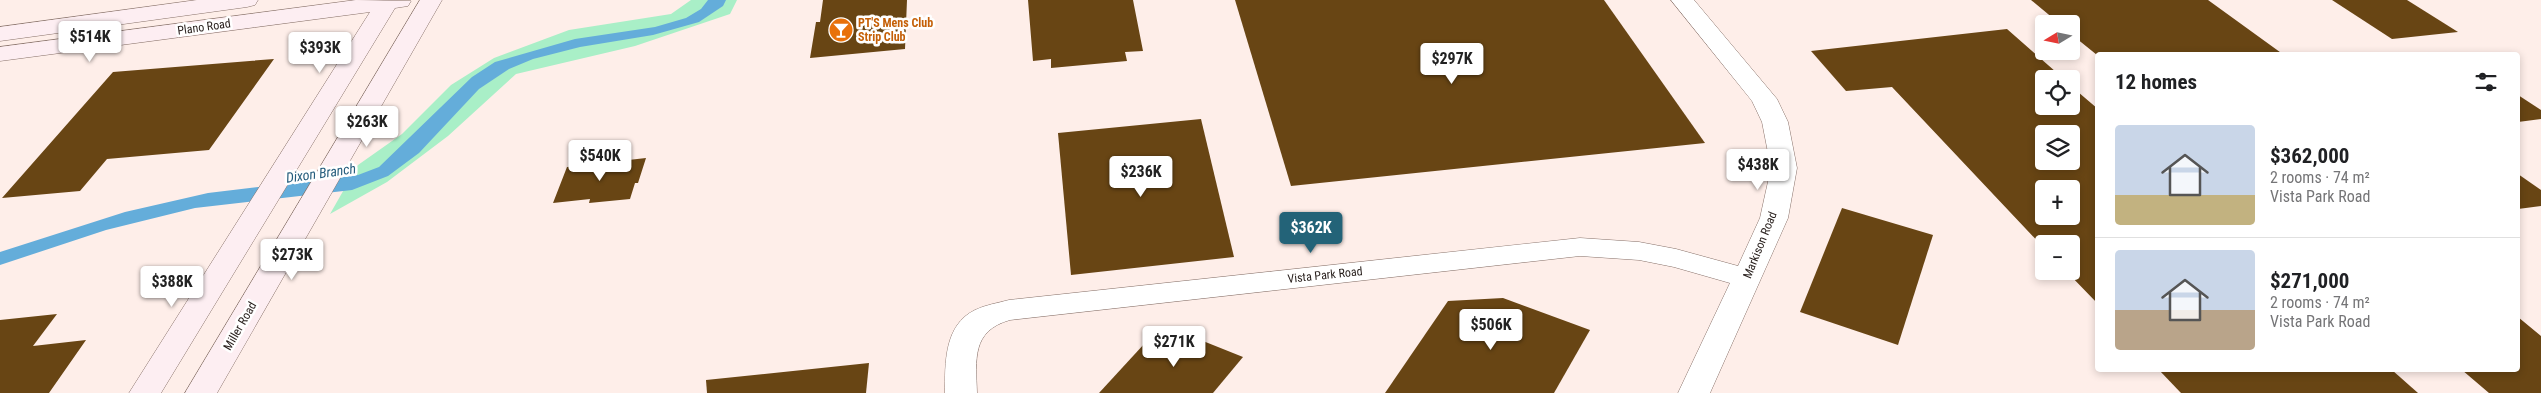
<!DOCTYPE html>
<meta charset="utf-8">
<style>
body{margin:0;font-family:"Roboto Condensed",sans-serif;background:#f2f2f2;color:#202124;height:100vh;display:flex;flex-direction:column;font-size:19px;white-space:nowrap}
*{box-sizing:border-box;margin:0}
p{font-size:16px;color:#757577}
.icon{flex:none;width:28px;height:28px;fill:none;stroke:currentColor;stroke-width:2;stroke-linecap:round;stroke-linejoin:round}
.map{position:relative;flex:1;overflow:hidden}
.sheet{position:absolute;left:2095px;top:52px;width:425px;height:320px;display:flex;flex-direction:column;background:#fff;border-radius:5px;box-shadow:0 2px 8px #0003}
.sheet>*{flex:none}
.needle{width:32px;rotate:260deg}
.buttons{position:absolute;left:2035px;top:15px;display:grid;gap:10px}
.buttons a{display:grid;place-items:center;width:45px;height:45px;border-radius:5px;background:#fff;box-shadow:0 2px 8px #0003;font-size:25px}
.price{position:absolute;translate:-50% -42px;padding:0 11px;border-radius:5px;background:#fff;color:#222;font-size:16px;line-height:32px;filter:drop-shadow(0 1px 2px #0008)}
.price::after{content:'';position:absolute;left:50%;top:30px;width:15px;height:11px;margin-left:-8px;background:inherit;clip-path:polygon(0 0,100% 0,50% 100%)}
.price.selected{background:#236378;color:#fff}
ul{padding:0;list-style:none}
li{display:flex;align-items:center;gap:15px;height:125px;padding:0 20px}
li+li{border-top:1px solid #e0e0e0}
li span{display:grid;place-items:center;flex:none;width:140px;height:100px;border-radius:5px;color:#555}
li>.icon{margin-inline-start:auto}
span .icon{width:60px;height:60px;fill:#fffc;stroke-width:1}
li b{font-size:21px}
h2{display:flex;justify-content:space-between;align-items:center;height:60px;padding:0 20px;font-size:21px}
.map>svg:first-child{display:block}
.green{fill:#a9efc7}
.water{fill:#64adda}
.building{fill:#684514;fill-rule:evenodd}
.lines{fill:none;stroke-linecap:round;stroke-linejoin:round}
.street-casing{stroke:#877169;stroke-width:1}
.secondary-casing{stroke:#877169;stroke-width:1}
.street{fill:#fff;fill-rule:evenodd}
.secondary{fill:#fdeef2;fill-rule:evenodd}
.labels{text-anchor:middle;stroke-width:5;stroke-linejoin:round;paint-order:stroke}
.food-label{font-size:12px;font-weight:bold;fill:#c56008;stroke:#fff;text-anchor:start}
.street-label{font-size:12px;fill:#261d1a;stroke:#fff}
.water-label{font-size:14px;font-style:italic;fill:#255c7c;stroke:#fff}
</style>
<div class="map">
<svg width="2541" height="393" viewBox="0 0 2541 393">
<rect width="100%" height="100%" fill="#feeee9"/>
<!-- green -->
<path class="green" d="M691,0H737L730,14L635,46L516,74L448,136L387,182L330,214L358,165L402,134L451,85L494,58L569,30L671,14Z"/>
<!-- water -->
<path class="water" d="M708,0H726L723,6L699,22L653,35L580,47L533,59L509,69L479,89L419,153L388,176L352,190L195,208L106,230L0,265V252L125,212L208,193L358,175L379,167L472,77L495,62L575,39L655,27L686,18L701,9Z"/>
<!-- building -->
<g class="building">
<path d="M823,0H907L905,49L810,58L816,22H820Z"/>
<path d="M1028,0H1133L1143,51L1125,52L1127,61L1051,68V59L1033,61Z"/>
<path d="M1235,0H1604L1705,143L1291,186Z"/>
<path d="M2031,0H2208L2284,55H2097L2071,34V24H2060Z"/>
<path d="M2332,0H2407L2458,32L2392,39Z"/>
<path d="M2007,29L2064,79H2044V106H2071V86L2098,109V304L2066,271H2071V244H2044V248L1892,87L1846,91L1811,51ZM2044,134H2071V161H2044ZM2044,189H2071V216H2044Z"/>
<path d="M274,59L209,150L107,159L80,191L2,198L113,72Z"/>
<path d="M2518,95L2541,110V119L2518,122Z"/>
<path d="M1201,119L1234,257L1071,275L1058,133Z"/>
<path d="M646,158L638,183H635L630,199L589,203L590,199L553,203L567,167Z"/>
<path d="M2518,174L2541,190V206L2518,209Z"/>
<path d="M1842,208L1933,235L1898,345L1800,312Z"/>
<path d="M1503,298L1590,330L1554,393H1385L1448,301Z"/>
<path d="M57,314L33,346L86,340L49,393H0V320Z"/>
<path d="M2518,317L2541,336V393H2489L2462,370H2518Z"/>
<path d="M1188,335L1243,357L1213,393H1099L1145,343Z"/>
<path d="M869,363L866,393H707L706,380Z"/>
<path d="M2159,370H2392L2418,393H2181Z"/>
</g>
<g class="lines">
<defs>
<path id="street" d="M1671,0H1694L1777,99L1788,122L1797,168L1788,218L1710,393H1678L1730,283L1674,267L1639,260L1580,256L1010,320C971,331 976,360 977,393H945C945,363 944,325 975,310C985,305 998,303 1009,300L1580,238L1639,242L1676,249L1738,266L1760,218L1771,168L1762,122L1752,101Z"/>
<g id="secondary">
<path d="M197,0H258L255,5L247,7L0,41V27Z"/>
<path d="M356,0L411,1L408,6L395,8L161,393H129L370,12L0,61V47Z"/>
<path d="M420,0H442L217,393H185Z"/>
</g>
</defs>
<!-- street casing -->
<use href="#street" class="street-casing"/>
<!-- secondary casing -->
<use href="#secondary" class="secondary-casing"/>
<!-- street -->
<use href="#street" class="street"/>
<!-- secondary -->
<use href="#secondary" class="secondary"/>
</g>
<!-- icons -->
<defs>
<symbol id="bar-disc" viewBox="-11 -11 22 22"><circle r="9.5" fill="#e8710a" stroke="#fff"/><path d="M-6-5H6L.8 .8V4.5H3.5V6h-7V4.5H-.8V.8Z" fill="#fff"/></symbol>
</defs>
<g fill-rule="evenodd">
<use href="#bar-disc" x="827" y="16" width="28" height="28"/>
</g>
<g class="labels">
<!-- food labels -->
<g class="food-label">
<text x="858" y="27">PT'S Mens Club<tspan x="858" dy="14">Strip Club</tspan></text>
</g>
<!-- street labels -->
<g class="street-label">
<text transform="translate(204 27) rotate(-8)" y="4">Plano Road</text>
<text transform="translate(1760 245) rotate(-68)" y="4">Markison Road</text>
<text transform="translate(1325 275) rotate(-6)" y="4">Vista Park Road</text>
<text transform="translate(240 326) rotate(-60)" y="4">Miller Road</text>
</g>
<!-- water labels -->
<g class="water-label">
<text transform="translate(321 173) rotate(-8)" y="5">Dixon Branch</text>
</g>
</g>
</svg>
<div class="buttons">
<a><svg class="needle" viewBox="-14 -14 28 28"><path d="M0-13l5 13h-10z" fill="#e53935"/><path d="M0 13l5-13h-10z" fill="#757577"/></svg></a>
<a><svg class="icon" aria-label="locate" viewBox="0 0 24 24"><circle cx="12" cy="12" r="6"/><path d="M12 2v4M12 18v4M2 12h4M18 12h4"/></svg></a>
<a><svg class="icon" aria-label="layers" viewBox="0 0 24 24"><path d="M12 4l9 5-9 5-9-5zM3 14l9 5 9-5"/></svg></a>
<a>+</a>
<a>−</a>
</div>
<b class="price" style="left:90px;top:63px">$514K</b>
<b class="price" style="left:320px;top:74px">$393K</b>
<b class="price" style="left:1452px;top:85px">$297K</b>
<b class="price" style="left:367px;top:148px">$263K</b>
<b class="price" style="left:600px;top:182px">$540K</b>
<b class="price" style="left:1758px;top:191px">$438K</b>
<b class="price" style="left:1141px;top:198px">$236K</b>
<b class="price selected" style="left:1311px;top:254px">$362K</b>
<b class="price" style="left:292px;top:281px">$273K</b>
<b class="price" style="left:172px;top:308px">$388K</b>
<b class="price" style="left:1491px;top:351px">$506K</b>
<b class="price" style="left:1174px;top:368px">$271K</b>
<section class="sheet">
<h2>12 homes<svg class="icon" aria-label="filters" viewBox="0 0 24 24"><path d="M4 7h16M4 17h16"/><circle cx="9" cy="7" r="2"/><circle cx="15" cy="17" r="2"/></svg></h2>
<ul>
<li><span style="background:linear-gradient(#c9d6e8 70%,#c2b280 0)"><svg class="icon" aria-label="home" viewBox="0 0 24 24"><path d="M3 11l9-7 9 7M6 9v11h12V9"/></svg></span><div><b>$362,000</b><p>2 rooms · 74 m²</p><p>Vista Park Road</p></div></li>
<li><span style="background:linear-gradient(#c9d6e8 60%,#b9a48a 0)"><svg class="icon" aria-label="home" viewBox="0 0 24 24"><path d="M3 11l9-7 9 7M6 9v11h12V9"/></svg></span><div><b>$271,000</b><p>2 rooms · 74 m²</p><p>Vista Park Road</p></div></li>
</ul>
</section>
</div>
